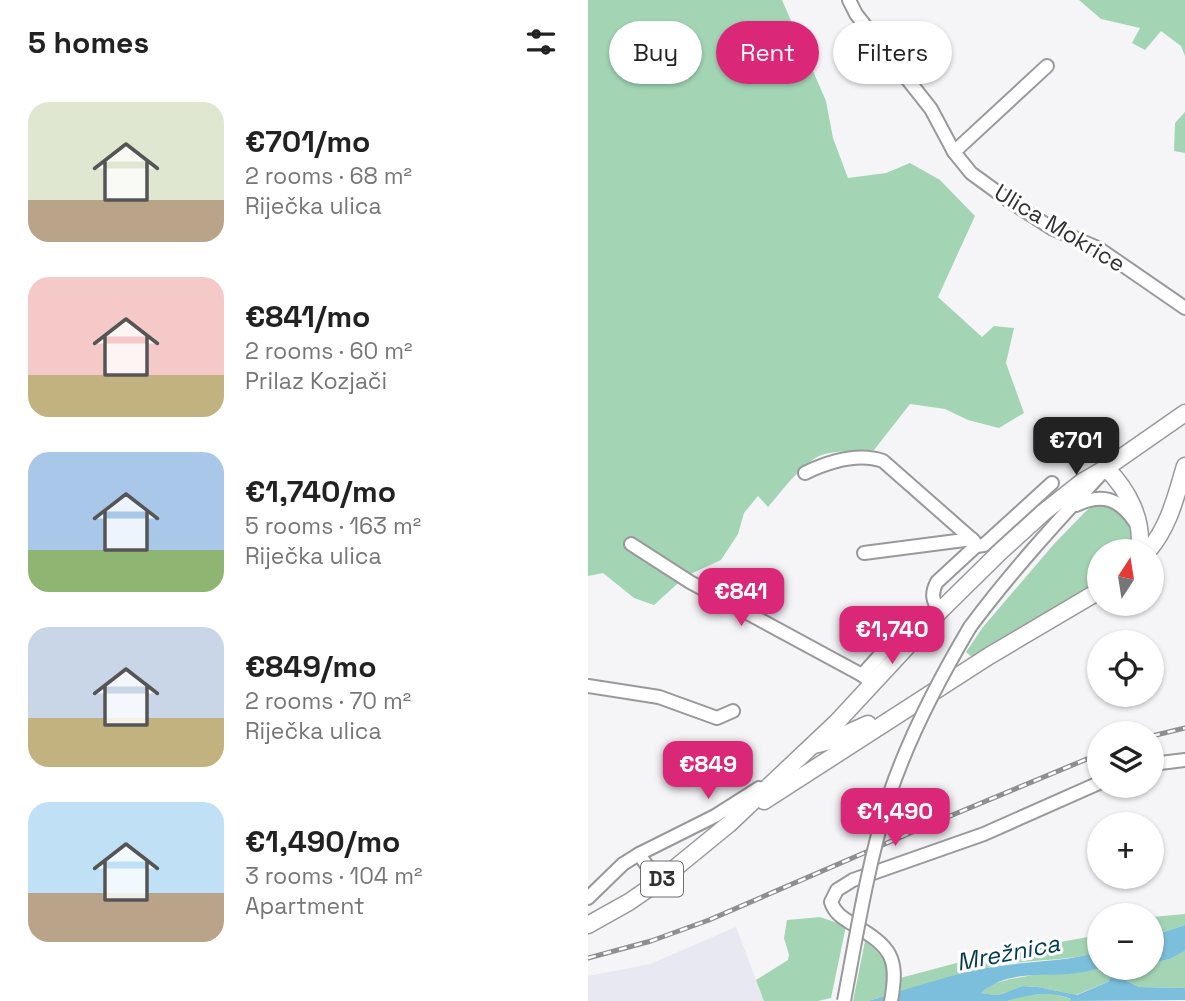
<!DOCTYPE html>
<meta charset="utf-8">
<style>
body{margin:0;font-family:"Space Grotesk",sans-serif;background:#f2f2f2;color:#222;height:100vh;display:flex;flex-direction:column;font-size:26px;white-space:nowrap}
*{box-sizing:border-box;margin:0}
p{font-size:23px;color:#767676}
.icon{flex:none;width:38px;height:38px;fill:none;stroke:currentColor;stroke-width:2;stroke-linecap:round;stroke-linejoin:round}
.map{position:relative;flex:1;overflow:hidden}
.panel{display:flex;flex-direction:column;background:#fff;width:588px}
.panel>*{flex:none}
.hud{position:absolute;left:21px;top:21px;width:471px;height:63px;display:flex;gap:14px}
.needle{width:46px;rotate:12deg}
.fabs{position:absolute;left:499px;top:539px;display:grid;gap:14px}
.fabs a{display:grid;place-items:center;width:77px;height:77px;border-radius:50%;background:#fff;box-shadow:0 2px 5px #0004;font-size:35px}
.price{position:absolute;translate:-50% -60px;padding:0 16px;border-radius:14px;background:#db2777;color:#fff;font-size:23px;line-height:46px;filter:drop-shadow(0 2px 4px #0008)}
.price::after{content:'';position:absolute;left:50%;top:42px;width:21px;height:16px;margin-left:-10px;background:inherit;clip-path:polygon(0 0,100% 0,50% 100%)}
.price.on{background:#222;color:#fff}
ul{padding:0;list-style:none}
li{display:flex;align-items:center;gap:21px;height:175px;padding:0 28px}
li span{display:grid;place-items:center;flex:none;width:196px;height:140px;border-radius:21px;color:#555}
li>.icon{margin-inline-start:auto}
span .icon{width:84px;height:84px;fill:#fffc;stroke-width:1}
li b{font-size:30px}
h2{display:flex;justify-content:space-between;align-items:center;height:84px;padding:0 28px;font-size:30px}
.chip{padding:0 24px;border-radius:32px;background:#fff;box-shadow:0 2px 5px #0004;font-size:24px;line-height:63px}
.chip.on{background:#db2777;color:#fff}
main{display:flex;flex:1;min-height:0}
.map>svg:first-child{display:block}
.built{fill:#e7e8f1}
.green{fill:#a3d5b5}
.water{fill:#7cbfdc;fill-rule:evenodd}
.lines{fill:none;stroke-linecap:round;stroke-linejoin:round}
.minor-casing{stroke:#99999b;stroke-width:16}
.major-casing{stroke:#99999b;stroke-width:19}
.minor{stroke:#fff;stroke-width:12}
.major{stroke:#fff;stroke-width:16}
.rail-casing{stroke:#8e8e90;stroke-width:5}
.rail{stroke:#fff;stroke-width:2.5;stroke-dasharray:8;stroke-linecap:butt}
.minor-bridge-casing{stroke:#99999b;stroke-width:16;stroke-linecap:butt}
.minor-bridge{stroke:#fff;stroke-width:12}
.labels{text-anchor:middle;stroke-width:6;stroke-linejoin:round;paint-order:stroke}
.shield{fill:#fff;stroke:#6f6f70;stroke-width:2}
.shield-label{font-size:21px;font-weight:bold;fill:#313132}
.street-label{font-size:23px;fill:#313132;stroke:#fff}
.water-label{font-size:24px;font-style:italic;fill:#003c50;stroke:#fff}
</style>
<main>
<section class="panel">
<h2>5 homes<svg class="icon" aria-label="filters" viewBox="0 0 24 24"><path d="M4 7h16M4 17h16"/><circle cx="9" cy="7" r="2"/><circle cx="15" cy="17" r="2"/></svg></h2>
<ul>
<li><span style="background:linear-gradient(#dfe7d0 70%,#b9a48a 0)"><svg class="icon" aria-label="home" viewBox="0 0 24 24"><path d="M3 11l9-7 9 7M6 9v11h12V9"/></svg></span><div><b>€701/mo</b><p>2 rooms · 68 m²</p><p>Riječka ulica</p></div></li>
<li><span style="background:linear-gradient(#f6c9c9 70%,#c2b280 0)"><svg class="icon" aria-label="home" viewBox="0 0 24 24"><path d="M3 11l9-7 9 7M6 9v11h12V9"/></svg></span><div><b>€841/mo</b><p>2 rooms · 60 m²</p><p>Prilaz Kozjači</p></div></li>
<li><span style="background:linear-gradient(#a9c7e8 70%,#8fb573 0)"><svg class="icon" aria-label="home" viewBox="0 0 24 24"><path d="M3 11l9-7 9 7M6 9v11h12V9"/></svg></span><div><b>€1,740/mo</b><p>5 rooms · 163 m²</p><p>Riječka ulica</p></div></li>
<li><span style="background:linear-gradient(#c9d6e8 65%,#c2b280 0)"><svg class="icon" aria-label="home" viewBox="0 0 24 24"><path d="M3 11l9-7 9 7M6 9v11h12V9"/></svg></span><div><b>€849/mo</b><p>2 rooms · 70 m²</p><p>Riječka ulica</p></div></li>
<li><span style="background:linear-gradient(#bfe0f5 65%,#b9a48a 0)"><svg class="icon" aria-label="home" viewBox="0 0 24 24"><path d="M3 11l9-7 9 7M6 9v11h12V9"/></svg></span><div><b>€1,490/mo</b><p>3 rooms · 104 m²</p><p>Apartment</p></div></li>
</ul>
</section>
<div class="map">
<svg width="597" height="1001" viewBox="0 0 597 1001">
<rect width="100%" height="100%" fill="#f5f5f7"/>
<!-- built -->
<path class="built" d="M148,927L176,1001H0V976L62,964Z"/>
<!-- green -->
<g class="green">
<path d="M0,0H194L238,101L245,138L260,178L298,173L322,163L352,180L387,216L350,297L394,337L406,326L426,328L418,363L436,413L411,428L380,420L357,409L322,404L286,450C270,451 245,450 231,456C212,466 194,491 180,507L170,496L156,513L150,534L133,560L98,576L66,605L46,598L15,573L0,576Z"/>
<path d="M491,0H597V56L593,46L573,31L557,50L544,43L552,28L513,19Z"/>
<path d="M597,112V153L586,151L587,123Z"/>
<path d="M511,506C516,507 525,507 529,508C542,514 546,539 542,551H511V580L387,657H384L378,652L395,627L466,544L497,512L503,507Z"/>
<path d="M597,914V925L564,936V917Z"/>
<path d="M232,917L258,926L243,998L230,1001H176L168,980L200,960L201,955L196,938L199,920Z"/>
<path d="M511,935V952C481,961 450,959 420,964C382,970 346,982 309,993L312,978L395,956Z"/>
<path d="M277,941C301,960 301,966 297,996L280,1001H265Z"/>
<path d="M597,951V988L551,987L539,981C545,967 549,968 564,968V963L582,959Z"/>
<path d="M509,969L525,972L520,982L488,995L450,987L434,986L414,994L407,995L392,993L401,985L422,979L457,973L480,974Z"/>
<path d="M454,994H467L483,999V1001H419L439,995Z"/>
</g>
<!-- water -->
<g class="water">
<path d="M597,925V951L582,959L564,963V936Z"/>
<path d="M511,952V968H549L542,973L539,981L551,987L597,988V1000L483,1001V999C462,990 440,995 419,1001H280C321,989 362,974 404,967C440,961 476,962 511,952ZM509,969L525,972L520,982L489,995L450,987L434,986L414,994L407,995L393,993C417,971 453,976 482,974C492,973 500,971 509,969Z"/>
</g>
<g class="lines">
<defs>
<g id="minor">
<path d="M261,0L268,14L343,109L366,152L383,173L420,200L465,229L510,248L597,308"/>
<path d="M366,152L459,66"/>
<path d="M217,473C240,462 269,452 295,461L386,541L388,546L349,582C343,593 344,601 352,611"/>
<path d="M488,505C514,493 531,498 547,522"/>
<path d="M43,544L102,582L274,675L284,683"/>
<path d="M388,546L396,545L464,483"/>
<path d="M276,553L384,539"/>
<path d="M382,627C422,573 467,524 512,475"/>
<path d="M274,675L310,635"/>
<path d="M0,686L71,697L129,718L145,711"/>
<path d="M564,764L597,760"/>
<path d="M51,854L127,816L171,788"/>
<path d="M0,898L35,864L51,854L70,882"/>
<path d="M303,1001C311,957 303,947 266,925C255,918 247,914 243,902L249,890L265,880L396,834L511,783"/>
</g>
<g id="major">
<path d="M518,468C540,490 556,520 551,551"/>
<path d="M560,551C581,527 588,496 597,466"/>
<path d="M226,745L242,741L280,724"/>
<path d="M176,801L401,656L511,591"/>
<path d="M0,925L41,902L70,882L141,824L249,722L352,611L412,552L456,512L494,482L518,468L597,413"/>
</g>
</defs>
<!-- minor casing -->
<use href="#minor" class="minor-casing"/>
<!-- major casing -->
<use href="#major" class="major-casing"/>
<!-- minor -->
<use href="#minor" class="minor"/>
<!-- major -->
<use href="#major" class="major"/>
<defs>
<g id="rail">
<path d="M564,736L597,728"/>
<path d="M0,958L63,941L121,920L350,821L511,754"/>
</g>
</defs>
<!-- rail casing -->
<use href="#rail" class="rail-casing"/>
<!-- rail -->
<use href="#rail" class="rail"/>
<defs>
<path id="minor-bridge" d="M256,1001C269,932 280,863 301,796C321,736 350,681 382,627"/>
</defs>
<!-- minor-bridge casing -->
<use href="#minor-bridge" class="minor-bridge-casing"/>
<!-- minor-bridge -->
<use href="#minor-bridge" class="minor-bridge"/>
</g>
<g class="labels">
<!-- shield labels -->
<rect class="shield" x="53" y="861.5" width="42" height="35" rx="5"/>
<g class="shield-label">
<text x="74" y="886">D3</text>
</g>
<!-- street labels -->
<g class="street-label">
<text transform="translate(472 228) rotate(31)" y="8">Ulica Mokrice</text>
</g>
<!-- water labels -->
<g class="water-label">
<text transform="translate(420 953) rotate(-11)" y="8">Mrežnica</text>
</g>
</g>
</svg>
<div class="fabs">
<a><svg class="needle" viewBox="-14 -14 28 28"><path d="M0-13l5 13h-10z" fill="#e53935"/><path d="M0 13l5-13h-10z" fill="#767676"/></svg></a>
<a><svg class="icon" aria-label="locate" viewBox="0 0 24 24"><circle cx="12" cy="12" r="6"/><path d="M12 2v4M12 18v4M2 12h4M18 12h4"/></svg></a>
<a><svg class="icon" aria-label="layers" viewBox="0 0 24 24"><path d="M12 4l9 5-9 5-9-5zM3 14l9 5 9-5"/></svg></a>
<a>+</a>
<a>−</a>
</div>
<b class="price on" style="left:488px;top:477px">€701</b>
<b class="price" style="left:153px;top:628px">€841</b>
<b class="price" style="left:304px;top:666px">€1,740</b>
<b class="price" style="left:120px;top:801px">€849</b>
<b class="price" style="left:307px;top:848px">€1,490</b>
<div class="hud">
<a class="chip">Buy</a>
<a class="chip on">Rent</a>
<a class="chip">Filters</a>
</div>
</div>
</main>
